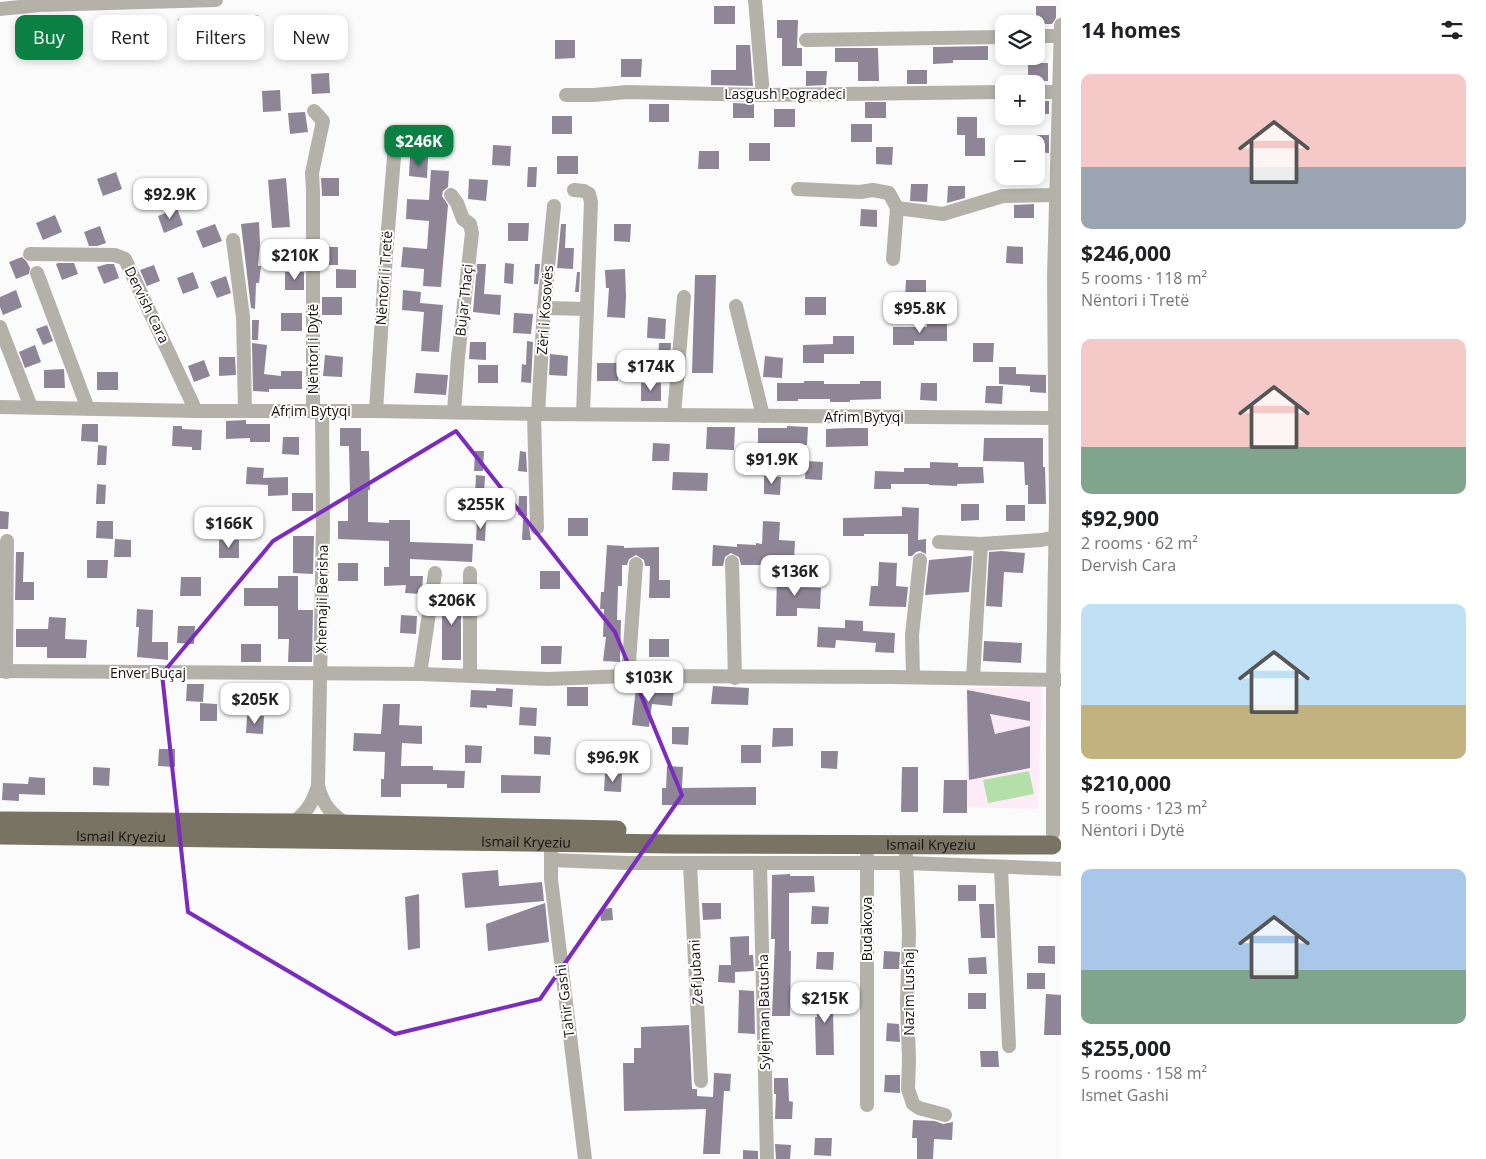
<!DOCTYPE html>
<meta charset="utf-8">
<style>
body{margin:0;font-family:"Open Sans",sans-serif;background:#f6f6f6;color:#202124;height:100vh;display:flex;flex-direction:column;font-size:19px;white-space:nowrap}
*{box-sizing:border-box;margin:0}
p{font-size:16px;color:#757577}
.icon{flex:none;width:28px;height:28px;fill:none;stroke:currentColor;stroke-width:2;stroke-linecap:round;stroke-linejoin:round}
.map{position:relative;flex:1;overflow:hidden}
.panel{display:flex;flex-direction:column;background:#fff;width:425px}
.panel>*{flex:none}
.hud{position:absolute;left:15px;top:15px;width:475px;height:45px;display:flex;gap:10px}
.controls{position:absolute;left:995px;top:15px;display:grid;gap:10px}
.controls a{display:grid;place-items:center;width:50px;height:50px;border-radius:10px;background:#fff;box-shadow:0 2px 8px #0003;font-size:25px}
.price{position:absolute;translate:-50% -42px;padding:0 11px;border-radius:10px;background:#fff;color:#222;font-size:16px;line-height:32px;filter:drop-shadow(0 1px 2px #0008)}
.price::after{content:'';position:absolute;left:50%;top:30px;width:15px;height:11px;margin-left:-8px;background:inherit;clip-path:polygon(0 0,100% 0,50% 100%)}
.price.active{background:#0b8043;color:#fff}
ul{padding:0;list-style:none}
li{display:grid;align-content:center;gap:10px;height:265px;padding:0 20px}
li span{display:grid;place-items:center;height:155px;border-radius:10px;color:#555}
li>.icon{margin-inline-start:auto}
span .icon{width:90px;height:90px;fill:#fffc;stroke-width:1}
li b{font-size:21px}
h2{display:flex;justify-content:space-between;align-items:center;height:60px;padding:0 20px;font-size:21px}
.pill{padding:0 18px;border-radius:10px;background:#fff;box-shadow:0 2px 8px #0003;font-size:18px;line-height:45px}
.pill.active{background:#0b8043;color:#fff}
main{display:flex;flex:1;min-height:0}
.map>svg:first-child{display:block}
.education{fill:#fdecf7}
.green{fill:#b3e0a9}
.building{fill:#8e8597}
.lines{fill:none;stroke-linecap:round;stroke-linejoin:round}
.minor{stroke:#b4b1a8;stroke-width:14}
.major{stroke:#797363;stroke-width:19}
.marked{fill:none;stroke:#7b2cbf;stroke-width:4;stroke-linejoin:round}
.labels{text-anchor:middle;stroke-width:4;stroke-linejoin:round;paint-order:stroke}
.street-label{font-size:14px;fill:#19110e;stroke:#fff}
</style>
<main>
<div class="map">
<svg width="1061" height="1159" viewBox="0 0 1061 1159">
<rect width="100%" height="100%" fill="#fbfbfb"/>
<!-- education -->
<path class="education" d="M1042,687L1038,809L967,807L966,688Z"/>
<!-- green -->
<path class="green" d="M1029,771L1034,794L988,803L983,780Z"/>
<!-- building -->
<g class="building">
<rect x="714" y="6" width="21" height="18"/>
<path d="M1036,6H1056V18L1052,24H1036Z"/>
<path d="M258,15L260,36L242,37L240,16Z"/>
<path d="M197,17L198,38L180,39L178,19Z"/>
<path d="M777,20H798L797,48H802V66H782V38H777Z"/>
<rect x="43" y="25" width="21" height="18"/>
<path d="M555,40H575V58L555,59Z"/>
<path d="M736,45H750L753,86L711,85V70H736Z"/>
<path d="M988,46V60H953V63L933,64V47Z"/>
<path d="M835,48H878L879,81H858V62H835Z"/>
<path d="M1028,56H1036V63H1048V81H1028Z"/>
<path d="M621,59H642L641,77H621Z"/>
<rect x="907" y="70" width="20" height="14"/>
<path d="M806,71H827L826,85L806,86Z"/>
<path d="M329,73L330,93L312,94L311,74Z"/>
<path d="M280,90L281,111L263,112L262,91Z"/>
<rect x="1036" y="101" width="13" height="13"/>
<rect x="865" y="102" width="21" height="16"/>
<path d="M733,103L754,104V118H733Z"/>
<rect x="649" y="104" width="20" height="18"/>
<rect x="774" y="109" width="21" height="18"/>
<path d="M305,112L308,132L290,134L288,113Z"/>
<rect x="552" y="116" width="20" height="18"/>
<path d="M957,117H977V138H985V156H965V135H957Z"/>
<rect x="851" y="124" width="21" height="18"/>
<path d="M1033,135H1049V153L1036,152V144H1032Z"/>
<rect x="749" y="143" width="21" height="18"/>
<path d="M493,145L511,146L510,166L492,165Z"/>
<path d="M876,147H893L892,165L876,164Z"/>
<path d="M699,151H719V169H698Z"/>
<path d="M410,156L428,157L427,178L409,176Z"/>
<rect x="557" y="156" width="21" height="18"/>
<path d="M528,167H537L536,187H527Z"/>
<path d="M431,170L449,171L448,187L443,191L442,196L448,205L441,287L423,286L424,269L401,267L403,247L427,249L429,221L406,219L407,199L429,200Z"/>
<path d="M116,172L122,189L103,196L97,179Z"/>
<path d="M286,178L290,227L272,228L268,180Z"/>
<path d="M321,178H339V196H322Z"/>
<path d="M469,179L488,180L486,201L468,199Z"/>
<path d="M911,184H928L927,202L910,201Z"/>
<path d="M948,186H965V198L947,203Z"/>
<path d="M1034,204V218H1014V205Z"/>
<path d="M177,208L183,225L164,233L158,216Z"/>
<path d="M861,209L877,210V227L860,226Z"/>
<path d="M55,215L62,232L43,240L36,223Z"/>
<path d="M259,222L260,243L258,266H261L259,283H256L255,309L251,308L241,224Z"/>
<path d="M508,223H529L528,241H508Z"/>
<path d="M215,224L222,241L203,248L196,231Z"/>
<path d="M561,224H566L565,248H574L573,269L557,268Z"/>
<path d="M614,224H631L630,242L614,241Z"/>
<path d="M100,226L106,243L97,246H89L84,232Z"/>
<path d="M1007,246L1023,247V264L1006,263Z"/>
<rect x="322" y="247" width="16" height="18"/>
<path d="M279,250L288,251L287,270H278Z"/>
<path d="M22,257L27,262L30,268L29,274L16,279L9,262Z"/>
<path d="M58,263H74L78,274L62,280L56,264Z"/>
<path d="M505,263L514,264L513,284L504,283Z"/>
<path d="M107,264H114L119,278L104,284L97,267Z"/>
<path d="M477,264H486L484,294L501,295L500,315L473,312Z"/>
<path d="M535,264H540L538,284H534Z"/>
<path d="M154,265L160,281L147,286L140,270Z"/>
<path d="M336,269L356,270V288H336Z"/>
<path d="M625,269L626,296L625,318L607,317L609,288H606L605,270Z"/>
<path d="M193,272L199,288L183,294L177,278Z"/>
<rect x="285" y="272" width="19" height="18"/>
<path d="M577,272H580L579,292H575Z"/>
<path d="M695,275H716L713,373H692Z"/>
<path d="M226,276L231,293L217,298L210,282Z"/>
<path d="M906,280H926V298H905Z"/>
<path d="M16,290L22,307L3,315L0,307V297Z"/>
<path d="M403,290L421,292L420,303L443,305L439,352L421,351L424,312L402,310Z"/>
<rect x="322" y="297" width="20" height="18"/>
<rect x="805" y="297" width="21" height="18"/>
<rect x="281" y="313" width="21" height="18"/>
<path d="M514,313L533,314L531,334L513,333Z"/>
<path d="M648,317L666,319L665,339L647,338Z"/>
<path d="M252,320H259L258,340H252Z"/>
<path d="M927,323H947V341H914V345H893V327H927Z"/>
<path d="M47,325L53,341L43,345L36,329Z"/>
<path d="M833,336H854V354H824V363H803V345L833,344Z"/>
<path d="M527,341L533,342L531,383L521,382L522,364L526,365Z"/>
<path d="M470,342H486V360L469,359Z"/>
<path d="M252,343L267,345L264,374L281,376V371H302V389H269V392L253,391Z"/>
<path d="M659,343H671L670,364L658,363Z"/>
<path d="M973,343H994L993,362H973Z"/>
<path d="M35,345L41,362L25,368L19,352Z"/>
<path d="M550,354L568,356L567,376L549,375Z"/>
<path d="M325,355L343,357L342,377L323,376Z"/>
<path d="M765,356L783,358L782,378L763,377Z"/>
<path d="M219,357H235L236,375L219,376Z"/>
<path d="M204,360L210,376L194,382L188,366Z"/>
<rect x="597" y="363" width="21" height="18"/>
<rect x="478" y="365" width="20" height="18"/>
<path d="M999,367H1016V374L1046,375V393L1030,392V386L999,384Z"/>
<path d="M64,369L65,388H44V370Z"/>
<rect x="97" y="372" width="21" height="18"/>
<path d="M416,373L448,375L446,395L414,393Z"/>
<path d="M804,381H824V384H860V381H881V399L850,400V402H830V399H798V401H777V383H804Z"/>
<rect x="641" y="383" width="20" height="18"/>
<path d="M921,383H937V401L920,400Z"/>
<path d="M986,386H1003L1002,404L985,403Z"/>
<path d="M246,420V424H270V442H250V438L226,439V421Z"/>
<path d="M82,424H98V442L81,441Z"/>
<path d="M173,426H182V429L202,430L201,450H192V447L172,446Z"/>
<path d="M787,426L808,427L807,445L758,446V428H787Z"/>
<path d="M707,427H735L734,450L706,449Z"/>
<path d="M340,428H361V451H369L370,490H368V522L389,523V520H410V542L473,544L472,562L410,559V576H423L422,594L405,593L406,585L384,586V567H389V541L338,539V521H348V493H350L349,446H340Z"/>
<path d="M848,428H868V446L826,447V429Z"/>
<path d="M283,437H299V455L282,454Z"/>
<path d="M984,438H1043V467H1045L1046,504H1028V485H1025L1024,462L983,461Z"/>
<path d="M653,443L670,444L669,461H652Z"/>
<path d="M98,445L107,446L106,465H97Z"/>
<path d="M475,451H484L483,471H474Z"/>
<path d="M520,451L526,452L527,472L518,471Z"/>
<path d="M806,461L823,462L822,480L805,479Z"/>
<path d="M930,462L958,463V467H983L984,483L957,484V486L929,485V484H891V489H874L875,471L904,472V468H930Z"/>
<path d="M247,467L264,468L263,478L288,477V495L268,496V485L246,484Z"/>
<path d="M673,472L708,473L707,491L672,490Z"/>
<path d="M476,475L485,476L484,495H475Z"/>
<path d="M764,476L781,477L780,495L764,494Z"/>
<path d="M97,484L106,485L105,504H96Z"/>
<rect x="292" y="493" width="21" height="18"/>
<path d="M519,496H527V516L518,515Z"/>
<path d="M476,498H486L484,518H475Z"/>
<path d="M961,504H979V520L961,521Z"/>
<rect x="1006" y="505" width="19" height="16"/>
<path d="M902,507L919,508L918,540L926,539V554L920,551L916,552L912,556H908V534H864V536H843V518L902,516Z"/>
<path d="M0,511L9,512L8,529H0Z"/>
<rect x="568" y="518" width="20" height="18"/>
<path d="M477,520L486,521L485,541L476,540Z"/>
<path d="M523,520H528L531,540H522Z"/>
<path d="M97,521H113V539L96,538Z"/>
<path d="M763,521L780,522L779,540L795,541L794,561L773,560V565H741L739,557L731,553L725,557L723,566H712L713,545L737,547V544L756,545V543L762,544Z"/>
<path d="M293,536H314L313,574L293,573Z"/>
<path d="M115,539L131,540V557H114Z"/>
<rect x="219" y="540" width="20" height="18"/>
<path d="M607,545L624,546V548L659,547V580H670V598H649L650,566H645L644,560L636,555L629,559L627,565H622V586H618L617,620H621L620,662L603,661L606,637H603L604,609H600L601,592H604Z"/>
<path d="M1002,551L1025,553L1023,573L1004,572L1002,607L986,606L989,552Z"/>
<path d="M16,552H24L23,582H34V600H15Z"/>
<path d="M972,556L969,592L925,595L929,560Z"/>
<path d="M87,560H108L107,578H87Z"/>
<path d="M879,562L897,563L896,586L908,587L906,607L869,606L871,586H878Z"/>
<rect x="338" y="563" width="20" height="18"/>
<rect x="540" y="571" width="20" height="18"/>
<path d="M278,576H298V610H313L312,662H288L289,639H278V606H244V588H278Z"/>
<path d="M181,577H201V596H180Z"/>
<path d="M777,577H797V587L821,588L820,609L797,608V616H776Z"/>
<rect x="442" y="593" width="19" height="67"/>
<path d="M137,609L153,610L152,642H168V660L137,657L139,627H136Z"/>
<path d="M401,615L417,616L416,634L400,633Z"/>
<path d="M49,617L66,618L65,639L87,640L86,658H47V647H16V629H48Z"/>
<path d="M845,620L863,621V631L895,633L894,653L875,652L876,643L836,640L835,648L817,647L818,627L845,628Z"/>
<path d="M178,626H195L194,644L177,643Z"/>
<rect x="649" y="639" width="20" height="18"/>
<path d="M984,641L1022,643L1021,663L983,661Z"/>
<rect x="241" y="644" width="20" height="18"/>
<path d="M541,646H562L561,664H541Z"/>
<path d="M187,684H204L203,702L186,701Z"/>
<path d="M713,686L749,688L748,705L711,704Z"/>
<rect x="567" y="687" width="21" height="19"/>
<path d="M636,687L674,689L672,706L652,704L649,727L632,725Z"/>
<path d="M496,688L513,689L512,707L487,705V708L470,707L471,690L496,691Z"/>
<path d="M967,690L1030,702V721L990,714L995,734L1030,726V768L969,780Z"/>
<path d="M200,703L217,704V721H200Z"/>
<path d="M383,704H400L399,725L422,726V744L402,743L401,766H433V770L465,771L464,788H447V784H401V797H381V779H384L385,752L353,751L354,733L381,734Z"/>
<path d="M520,707L537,708L536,726L519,725Z"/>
<path d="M247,716H264L263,734L246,733Z"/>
<path d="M672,727H689L688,745L672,744Z"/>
<path d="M773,728H793V746L772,747Z"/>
<path d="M534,736L551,737L550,755L534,754Z"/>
<path d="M465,745L482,746L481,763H465Z"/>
<path d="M579,745L596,746L594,764L577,762Z"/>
<rect x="741" y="745" width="20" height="18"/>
<path d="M159,749H175V767L158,766Z"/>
<path d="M821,751H838L837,769L821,768Z"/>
<path d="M667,766L683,767L682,788L756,787V805H662V788H666Z"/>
<path d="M93,767L110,768L109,786L93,785Z"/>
<path d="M902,767H918V812H901Z"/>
<path d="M605,774H622L621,792L604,791Z"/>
<path d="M501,775L541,776L540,793H501Z"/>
<path d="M29,777L45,778V795L19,794V801L2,800L3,783L28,784Z"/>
<path d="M944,780H967V813H943Z"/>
<path d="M498,870L499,886L542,882L544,901L465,908L462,873Z"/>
<path d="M790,874V876H814L815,892L789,893V951H791L790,1016H772L775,939H771L772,875Z"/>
<rect x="958" y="885" width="18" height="16"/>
<path d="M419,894L420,948L408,950L405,897Z"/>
<path d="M545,903L549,942L488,951L486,924Z"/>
<path d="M702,903H721V919L703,920Z"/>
<path d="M979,904H994L995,938H981Z"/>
<path d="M812,906L829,907L828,924H811Z"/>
<path d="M612,908L613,920L601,921L600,909Z"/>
<path d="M749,936V955H753L754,971L735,972V983L718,982L719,965H731L730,937Z"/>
<path d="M1038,946H1055V964L1038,963Z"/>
<path d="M884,951L900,952L899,969H883Z"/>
<path d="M817,952H834L833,970L816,969Z"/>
<path d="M986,957L987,974H969L968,958Z"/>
<rect x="1027" y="973" width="18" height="16"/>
<path d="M739,990L754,991L755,1034L738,1033Z"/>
<path d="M816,993H834L835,1009H833L834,1055H816L815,1017H817Z"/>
<rect x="968" y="993" width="18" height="16"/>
<path d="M1046,994L1061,995V1035H1044Z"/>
<path d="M887,1023L899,1024L900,1042L886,1041Z"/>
<path d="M689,1025L692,1089H697V1096L713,1097L714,1073L731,1074L730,1091H724L720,1154H703L706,1109L624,1111L623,1063H634V1048H641V1027Z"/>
<path d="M980,1051H998L999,1067H981Z"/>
<path d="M885,1075H900V1093L884,1092Z"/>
<path d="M774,1078H788L789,1101L793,1102L792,1119H775L776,1094H774Z"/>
<path d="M913,1120L935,1121L943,1124L953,1122L952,1140L934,1139L933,1159H917V1138H912Z"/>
<path d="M815,1138H832L831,1156L814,1155Z"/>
<path d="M775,1144L791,1145L790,1159H776Z"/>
<path d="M743,1150L758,1151V1159H743Z"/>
</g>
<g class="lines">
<!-- minor -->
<g class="minor">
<path d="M755,0L763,95"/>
<path d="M0,9L39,5L216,0"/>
<path d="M1036,36H1061"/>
<path d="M806,40L1004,37"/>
<path d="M1036,92H1059"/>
<path d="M566,95H594L627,92L763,95L1004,92"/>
<path d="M798,189L860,192L873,190L889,193L897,208"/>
<path d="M574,190L584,191L589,194L591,202L583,414"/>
<path d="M451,195L457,203L463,219L470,224L472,233L458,357L454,412"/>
<path d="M897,208L943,214L1003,196L1057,195"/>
<path d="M233,240L243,317L245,410"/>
<path d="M30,254L115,255L125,259L196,411"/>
<path d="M893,259L897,208"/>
<path d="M37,273L88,409"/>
<path d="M736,306L763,416"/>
<path d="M544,308L587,309"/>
<path d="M0,327L31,407"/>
<path d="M0,407L196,411H376L538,414L1055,418"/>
<path d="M376,411L386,254L395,145"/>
<path d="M313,412V191L312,173L323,121L314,111"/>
<path d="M534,414L537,528"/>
<path d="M538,414L544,308L554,206"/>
<path d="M674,415L684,297"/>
<path d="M939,542L981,544L1041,540L1056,537"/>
<path d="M732,562L735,678"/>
<path d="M0,671L420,674L548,679L628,676L891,677L1061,680"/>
<path d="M6,672L7,541"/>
<path d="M420,674L435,573"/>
<path d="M470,676V573"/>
<path d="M628,676L636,564"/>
<path d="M913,677L912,635L920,560"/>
<path d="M973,678L981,544"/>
<path d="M318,786C323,804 330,814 347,824"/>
<path d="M293,823C307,812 313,802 318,786L323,524L322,411"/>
<path d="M1053,833V680L1056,507L1054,277L1061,25"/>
<path d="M551,852V879L585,1159"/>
<path d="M867,856V1105"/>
<path d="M906,856L909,933L907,1002L909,1059L908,1089L913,1104L919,1108L945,1115"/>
<path d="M551,860L627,863H906L1061,869"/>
<path d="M690,864L701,1081"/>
<path d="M760,864L767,1159"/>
<path d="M1001,868L1009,1046"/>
</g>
<!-- major -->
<g class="major">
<path d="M0,821L293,823L617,830"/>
<path id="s1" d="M0,835L672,844L1052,845"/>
</g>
</g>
<!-- marked area -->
<path class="marked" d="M456,431L615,632L682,795L540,999L395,1034L188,912L162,674L273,541Z"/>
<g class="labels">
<!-- street labels -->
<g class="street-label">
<text x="785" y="99">Lasgush Pogradeci</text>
<text transform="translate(384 278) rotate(-86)" y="5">Nëntori i Tretë</text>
<text transform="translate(464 300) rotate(-84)" y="5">Bujar Thaçi</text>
<text transform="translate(147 305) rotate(64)" y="5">Dervish Cara</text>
<text transform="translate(545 310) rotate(-86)" y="5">Zëri i Kosovës</text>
<text transform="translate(313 349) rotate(-90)" y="5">Nëntori i Dytë</text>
<text x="311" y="416">Afrim Bytyqi</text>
<text x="864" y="422">Afrim Bytyqi</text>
<text transform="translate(322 599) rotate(-89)" y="5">Xhemajli Berisha</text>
<text x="148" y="678">Enver Buçaj</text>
<text dy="5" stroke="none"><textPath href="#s1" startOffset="121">Ismail Kryeziu</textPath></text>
<text dy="5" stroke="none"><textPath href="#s1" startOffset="526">Ismail Kryeziu</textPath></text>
<text dy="5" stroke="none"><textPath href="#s1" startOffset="931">Ismail Kryeziu</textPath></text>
<text transform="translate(867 929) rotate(-90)" y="5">Budakova</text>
<text transform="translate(696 972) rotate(-93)" y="5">Zef Jubani</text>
<text transform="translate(909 992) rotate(-90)" y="5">Nazim Lushaj</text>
<text transform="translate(565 1001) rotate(-97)" y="5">Tahir Gashi</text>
<text transform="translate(764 1012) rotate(-91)" y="5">Sylejman Batusha</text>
</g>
</g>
</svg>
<div class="controls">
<a><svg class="icon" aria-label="layers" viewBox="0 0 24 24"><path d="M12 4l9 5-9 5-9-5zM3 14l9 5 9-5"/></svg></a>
<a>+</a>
<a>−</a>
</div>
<b class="price active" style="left:419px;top:167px">$246K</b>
<b class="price" style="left:170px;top:220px">$92.9K</b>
<b class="price" style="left:295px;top:281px">$210K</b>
<b class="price" style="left:920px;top:334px">$95.8K</b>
<b class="price" style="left:651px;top:392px">$174K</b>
<b class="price" style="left:772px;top:485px">$91.9K</b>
<b class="price" style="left:481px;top:530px">$255K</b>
<b class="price" style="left:229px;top:549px">$166K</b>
<b class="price" style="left:795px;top:597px">$136K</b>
<b class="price" style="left:452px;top:626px">$206K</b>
<b class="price" style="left:649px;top:703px">$103K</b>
<b class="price" style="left:255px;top:725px">$205K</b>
<b class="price" style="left:613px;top:783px">$96.9K</b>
<b class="price" style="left:825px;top:1024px">$215K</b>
<div class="hud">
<a class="pill active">Buy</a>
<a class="pill">Rent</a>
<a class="pill">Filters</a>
<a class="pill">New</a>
</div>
</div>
<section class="panel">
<h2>14 homes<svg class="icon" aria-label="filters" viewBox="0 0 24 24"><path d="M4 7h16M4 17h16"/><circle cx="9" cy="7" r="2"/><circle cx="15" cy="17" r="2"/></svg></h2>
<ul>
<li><span style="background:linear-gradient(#f6c9c9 60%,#9aa5b1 0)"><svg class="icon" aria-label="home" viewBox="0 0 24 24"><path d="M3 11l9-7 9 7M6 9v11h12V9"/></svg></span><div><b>$246,000</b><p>5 rooms · 118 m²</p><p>Nëntori i Tretë</p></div></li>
<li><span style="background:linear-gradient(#f6c9c9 70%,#7fa58c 0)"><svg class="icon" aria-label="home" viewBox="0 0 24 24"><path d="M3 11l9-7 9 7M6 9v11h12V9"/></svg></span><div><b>$92,900</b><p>2 rooms · 62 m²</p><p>Dervish Cara</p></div></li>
<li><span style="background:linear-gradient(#bfe0f5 65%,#c2b280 0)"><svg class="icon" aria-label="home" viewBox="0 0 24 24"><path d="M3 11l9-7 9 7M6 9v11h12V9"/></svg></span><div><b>$210,000</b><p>5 rooms · 123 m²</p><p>Nëntori i Dytë</p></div></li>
<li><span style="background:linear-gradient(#a9c7e8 65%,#7fa58c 0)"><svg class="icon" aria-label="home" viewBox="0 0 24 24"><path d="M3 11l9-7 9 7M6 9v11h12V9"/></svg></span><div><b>$255,000</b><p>5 rooms · 158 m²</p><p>Ismet Gashi</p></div></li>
</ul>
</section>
</main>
